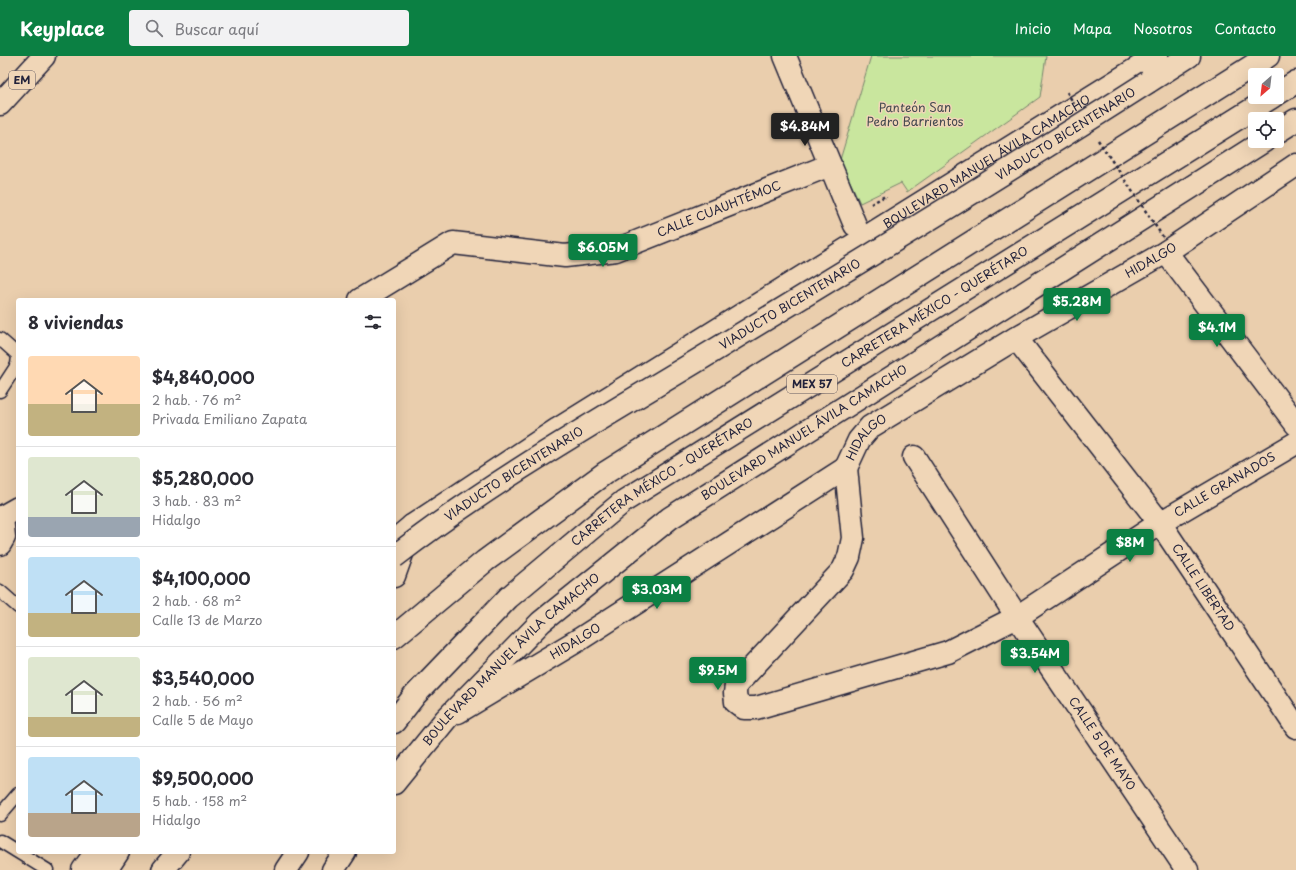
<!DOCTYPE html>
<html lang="es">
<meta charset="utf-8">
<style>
body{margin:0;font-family:"Playpen Sans",sans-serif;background:#f2f2f3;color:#2b2b33;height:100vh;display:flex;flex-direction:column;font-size:15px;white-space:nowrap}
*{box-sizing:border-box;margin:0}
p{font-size:13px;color:#7c7c81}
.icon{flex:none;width:22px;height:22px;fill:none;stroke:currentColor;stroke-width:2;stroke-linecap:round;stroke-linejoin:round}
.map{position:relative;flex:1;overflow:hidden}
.side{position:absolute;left:16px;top:242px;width:380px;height:556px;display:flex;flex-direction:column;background:#fff;border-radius:4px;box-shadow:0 4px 16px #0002}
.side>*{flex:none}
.needle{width:26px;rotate:208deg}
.controls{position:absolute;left:1248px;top:12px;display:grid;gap:8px}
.controls a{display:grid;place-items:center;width:36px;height:36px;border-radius:4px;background:#fff;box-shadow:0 4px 16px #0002;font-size:20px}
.price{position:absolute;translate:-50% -34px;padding:0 9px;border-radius:4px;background:#0b8043;color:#fff;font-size:13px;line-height:26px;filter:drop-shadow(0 1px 2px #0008)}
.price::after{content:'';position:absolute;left:50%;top:24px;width:12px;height:9px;margin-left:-6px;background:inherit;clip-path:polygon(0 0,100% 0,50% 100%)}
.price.selected{background:#222;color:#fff}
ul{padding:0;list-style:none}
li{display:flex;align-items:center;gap:12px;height:100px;padding:0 12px}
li+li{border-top:1px solid #e1e1e2}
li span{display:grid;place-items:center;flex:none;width:112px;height:80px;border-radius:4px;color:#555}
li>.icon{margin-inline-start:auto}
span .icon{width:48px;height:48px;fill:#fffc;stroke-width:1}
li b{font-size:17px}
h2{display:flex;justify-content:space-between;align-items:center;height:48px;padding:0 12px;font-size:17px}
header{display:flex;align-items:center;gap:24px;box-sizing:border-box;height:56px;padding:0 20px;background:#0b8043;color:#fff}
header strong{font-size:19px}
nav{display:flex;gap:22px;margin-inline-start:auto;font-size:14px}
.search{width:280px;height:36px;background:#f2f2f3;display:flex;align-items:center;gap:10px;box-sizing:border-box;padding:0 14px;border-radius:4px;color:#7c7c81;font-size:15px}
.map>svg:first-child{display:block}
.green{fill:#c9e69e;stroke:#76846c}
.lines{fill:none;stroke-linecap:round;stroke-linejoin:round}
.service-casing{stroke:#22223b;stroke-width:15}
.minor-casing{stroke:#22223b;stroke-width:25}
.primary-casing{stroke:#22223b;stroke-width:25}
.trunk-casing{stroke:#22223b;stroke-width:25}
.motorway-casing{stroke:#22223b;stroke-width:25}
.path{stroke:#22223b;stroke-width:2.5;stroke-dasharray:3 3;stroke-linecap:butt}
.service{stroke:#f0d6b7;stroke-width:12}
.minor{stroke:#f0d6b7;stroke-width:22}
.primary{stroke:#f0d6b7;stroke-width:22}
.trunk{stroke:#f0d6b7;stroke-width:22}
.motorway{stroke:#f0d6b7;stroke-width:22}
.motorway-bridge-casing{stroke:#22223b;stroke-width:25;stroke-linecap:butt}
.path-bridge{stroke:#22223b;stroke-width:2.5;stroke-dasharray:3 3;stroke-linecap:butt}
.motorway-bridge{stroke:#f0d6b7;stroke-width:22}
.labels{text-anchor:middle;stroke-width:3;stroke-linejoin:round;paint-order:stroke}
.shield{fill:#f0d6b7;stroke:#605860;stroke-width:1}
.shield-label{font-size:11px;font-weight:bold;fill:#22223b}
.park-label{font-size:12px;fill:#43494f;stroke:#f0d6b7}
.street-label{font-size:12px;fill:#22223b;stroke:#f0d6b7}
</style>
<header>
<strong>Keyplace</strong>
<div class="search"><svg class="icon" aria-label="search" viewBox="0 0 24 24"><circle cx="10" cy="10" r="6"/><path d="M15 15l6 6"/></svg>Buscar aquí</div>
<nav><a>Inicio</a><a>Mapa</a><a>Nosotros</a><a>Contacto</a></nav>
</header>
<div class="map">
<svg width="1296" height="814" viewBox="0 0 1296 814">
<rect width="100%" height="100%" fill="#eacead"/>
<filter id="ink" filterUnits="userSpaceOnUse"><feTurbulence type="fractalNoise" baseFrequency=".025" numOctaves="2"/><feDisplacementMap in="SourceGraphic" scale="8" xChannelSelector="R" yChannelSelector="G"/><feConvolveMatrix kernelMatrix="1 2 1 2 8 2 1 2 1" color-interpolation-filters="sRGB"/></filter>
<g filter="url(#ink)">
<!-- green -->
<path class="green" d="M871,0H1046L1040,41L907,136L901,127L860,147L840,104Z"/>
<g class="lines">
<defs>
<g id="service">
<path d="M0,283L18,299"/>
<path d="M0,335L17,309L18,301"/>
<path d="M0,535L18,551"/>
<path d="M0,759L18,738"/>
<path d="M0,785L47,814"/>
</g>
<g id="minor">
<path d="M785,0L855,169"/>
<path d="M1166,196L1296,368"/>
<path id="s1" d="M360,244L453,187L565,200L616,194L830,109"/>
<path id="s2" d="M1016,282L1160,467L1296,671"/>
<path id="s3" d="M914,401L1017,561L1187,814"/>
<path id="s4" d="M846,412L853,482L849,501L843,514L736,629L735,637L736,646L744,652H756L948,596L1017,561L1160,467L1296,387"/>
<path d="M2,461L18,452"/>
<path d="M0,488L4,481L2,461"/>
<path id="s5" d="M458,656L580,583L846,412L859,384L870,371L1016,282L1166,196L1296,109"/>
</g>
<g id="primary">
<path d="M0,48L44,0"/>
<path d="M1277,76L1296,64"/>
<path id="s6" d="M394,485L412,470L558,373L1157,0"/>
<path id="s7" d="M394,727L446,663L541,566L670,462L1264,85"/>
<path d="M83,814L96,796"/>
<path d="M333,814L345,796"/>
</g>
<g id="trunk">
<path d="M1277,38L1296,26"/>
<path d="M394,520L412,470"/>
<path d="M394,581L485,505L605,417L1268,0"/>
<path id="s8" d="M394,666L415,639L508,542L624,445L1272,41"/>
<path d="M163,814L178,796"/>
<path d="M286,814L298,796"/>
</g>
<g id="motorway">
<path d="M1148,26L1189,0"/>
<path d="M106,814L118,796"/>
</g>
</defs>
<!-- service casing -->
<use href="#service" class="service-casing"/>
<!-- minor casing -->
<use href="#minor" class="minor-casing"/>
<!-- primary casing -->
<use href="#primary" class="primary-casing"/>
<!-- trunk casing -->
<use href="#trunk" class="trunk-casing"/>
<!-- motorway casing -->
<use href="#motorway" class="motorway-casing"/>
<!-- path -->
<path class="path" d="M871,148L885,140L886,142"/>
<!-- service -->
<use href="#service" class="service"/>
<!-- minor -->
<use href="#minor" class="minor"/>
<!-- primary -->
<use href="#primary" class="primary"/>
<!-- trunk -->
<use href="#trunk" class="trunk"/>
<!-- motorway -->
<use href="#motorway" class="motorway"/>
<defs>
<g id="motorway-bridge">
<path id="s9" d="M394,501C493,424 603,362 710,297C857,208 1003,119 1148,26"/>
</g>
</defs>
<!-- motorway-bridge casing -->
<use href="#motorway-bridge" class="motorway-bridge-casing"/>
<!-- path-bridge -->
<g class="path-bridge">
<path d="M1067,36L1074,48"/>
<path d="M1098,84L1163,181"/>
</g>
<!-- motorway-bridge -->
<use href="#motorway-bridge" class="motorway-bridge"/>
</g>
</g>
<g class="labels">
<!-- shield labels -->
<g class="shield">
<rect x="9" y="15" width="26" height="18" rx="3"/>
<rect x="787" y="319" width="50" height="18" rx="3"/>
</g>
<g class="shield-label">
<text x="22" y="28">EM</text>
<text x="812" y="332">MEX 57</text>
</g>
<!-- park labels -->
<g class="park-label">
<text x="915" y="56">Panteón San<tspan x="915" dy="14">Pedro Barrientos</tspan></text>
</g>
<!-- street labels -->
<g class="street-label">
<text dy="4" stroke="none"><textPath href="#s9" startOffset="794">VIADUCTO BICENTENARIO</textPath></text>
<text dy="4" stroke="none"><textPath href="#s6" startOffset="704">BOULEVARD MANUEL ÁVILA CAMACHO</textPath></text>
<text dy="4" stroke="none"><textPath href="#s1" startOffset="384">CALLE CUAUHTÉMOC</textPath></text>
<text dy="4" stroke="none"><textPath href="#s5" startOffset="833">HIDALGO</textPath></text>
<text dy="4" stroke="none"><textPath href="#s9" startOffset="470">VIADUCTO BICENTENARIO</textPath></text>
<text dy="4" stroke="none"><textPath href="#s8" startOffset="686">CARRETERA MÉXICO - QUERÉTARO</textPath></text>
<text dy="4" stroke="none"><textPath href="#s7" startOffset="543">BOULEVARD MANUEL ÁVILA CAMACHO</textPath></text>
<text dy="4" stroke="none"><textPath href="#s5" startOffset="496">HIDALGO</textPath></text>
<text dy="4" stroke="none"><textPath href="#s9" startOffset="146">VIADUCTO BICENTENARIO</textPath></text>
<text dy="4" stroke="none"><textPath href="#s8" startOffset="362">CARRETERA MÉXICO - QUERÉTARO</textPath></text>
<text dy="4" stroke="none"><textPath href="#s4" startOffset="824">CALLE GRANADOS</textPath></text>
<text dy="4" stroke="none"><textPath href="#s2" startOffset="312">CALLE LIBERTAD</textPath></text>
<text dy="4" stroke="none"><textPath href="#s5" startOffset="137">HIDALGO</textPath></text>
<text dy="4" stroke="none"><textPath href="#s7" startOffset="171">BOULEVARD MANUEL ÁVILA CAMACHO</textPath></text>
<text dy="4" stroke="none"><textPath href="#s3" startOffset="343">CALLE 5 DE MAYO</textPath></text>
</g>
</g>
</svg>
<div class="controls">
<a><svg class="needle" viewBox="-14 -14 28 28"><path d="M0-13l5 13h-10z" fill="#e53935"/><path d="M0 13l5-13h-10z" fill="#7c7c81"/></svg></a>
<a><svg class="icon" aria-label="locate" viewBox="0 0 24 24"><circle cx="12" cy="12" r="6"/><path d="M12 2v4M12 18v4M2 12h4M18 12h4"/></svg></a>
</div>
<b class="price selected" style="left:805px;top:91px">$4.84M</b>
<b class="price" style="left:603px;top:212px">$6.05M</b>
<b class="price" style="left:1077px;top:266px">$5.28M</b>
<b class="price" style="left:1217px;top:292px">$4.1M</b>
<b class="price" style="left:1130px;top:507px">$8M</b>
<b class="price" style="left:657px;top:554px">$3.03M</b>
<b class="price" style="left:1035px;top:618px">$3.54M</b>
<b class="price" style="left:718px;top:635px">$9.5M</b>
<section class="side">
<h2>8 viviendas<svg class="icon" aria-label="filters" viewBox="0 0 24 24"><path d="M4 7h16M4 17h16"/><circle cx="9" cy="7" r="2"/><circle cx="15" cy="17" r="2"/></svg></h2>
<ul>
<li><span style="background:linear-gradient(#ffd9b3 60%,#c2b280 0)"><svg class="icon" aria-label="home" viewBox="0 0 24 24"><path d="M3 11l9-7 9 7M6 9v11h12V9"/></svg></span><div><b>$4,840,000</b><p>2 hab. · 76 m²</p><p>Privada Emiliano Zapata</p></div></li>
<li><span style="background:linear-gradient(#dfe7d0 75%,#9aa5b1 0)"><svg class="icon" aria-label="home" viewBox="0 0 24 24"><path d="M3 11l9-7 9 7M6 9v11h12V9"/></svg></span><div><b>$5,280,000</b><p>3 hab. · 83 m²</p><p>Hidalgo</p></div></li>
<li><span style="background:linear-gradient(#bfe0f5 70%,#c2b280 0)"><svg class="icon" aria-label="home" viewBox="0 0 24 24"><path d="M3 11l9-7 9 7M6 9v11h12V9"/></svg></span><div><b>$4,100,000</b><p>2 hab. · 68 m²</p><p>Calle 13 de Marzo</p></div></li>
<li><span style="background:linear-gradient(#dfe7d0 75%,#c2b280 0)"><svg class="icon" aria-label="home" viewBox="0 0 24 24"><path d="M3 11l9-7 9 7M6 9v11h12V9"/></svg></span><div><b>$3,540,000</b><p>2 hab. · 56 m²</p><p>Calle 5 de Mayo</p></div></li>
<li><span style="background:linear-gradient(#bfe0f5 70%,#b9a48a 0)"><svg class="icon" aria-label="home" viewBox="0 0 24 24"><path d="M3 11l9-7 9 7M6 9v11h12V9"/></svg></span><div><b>$9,500,000</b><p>5 hab. · 158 m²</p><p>Hidalgo</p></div></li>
</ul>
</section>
</div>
